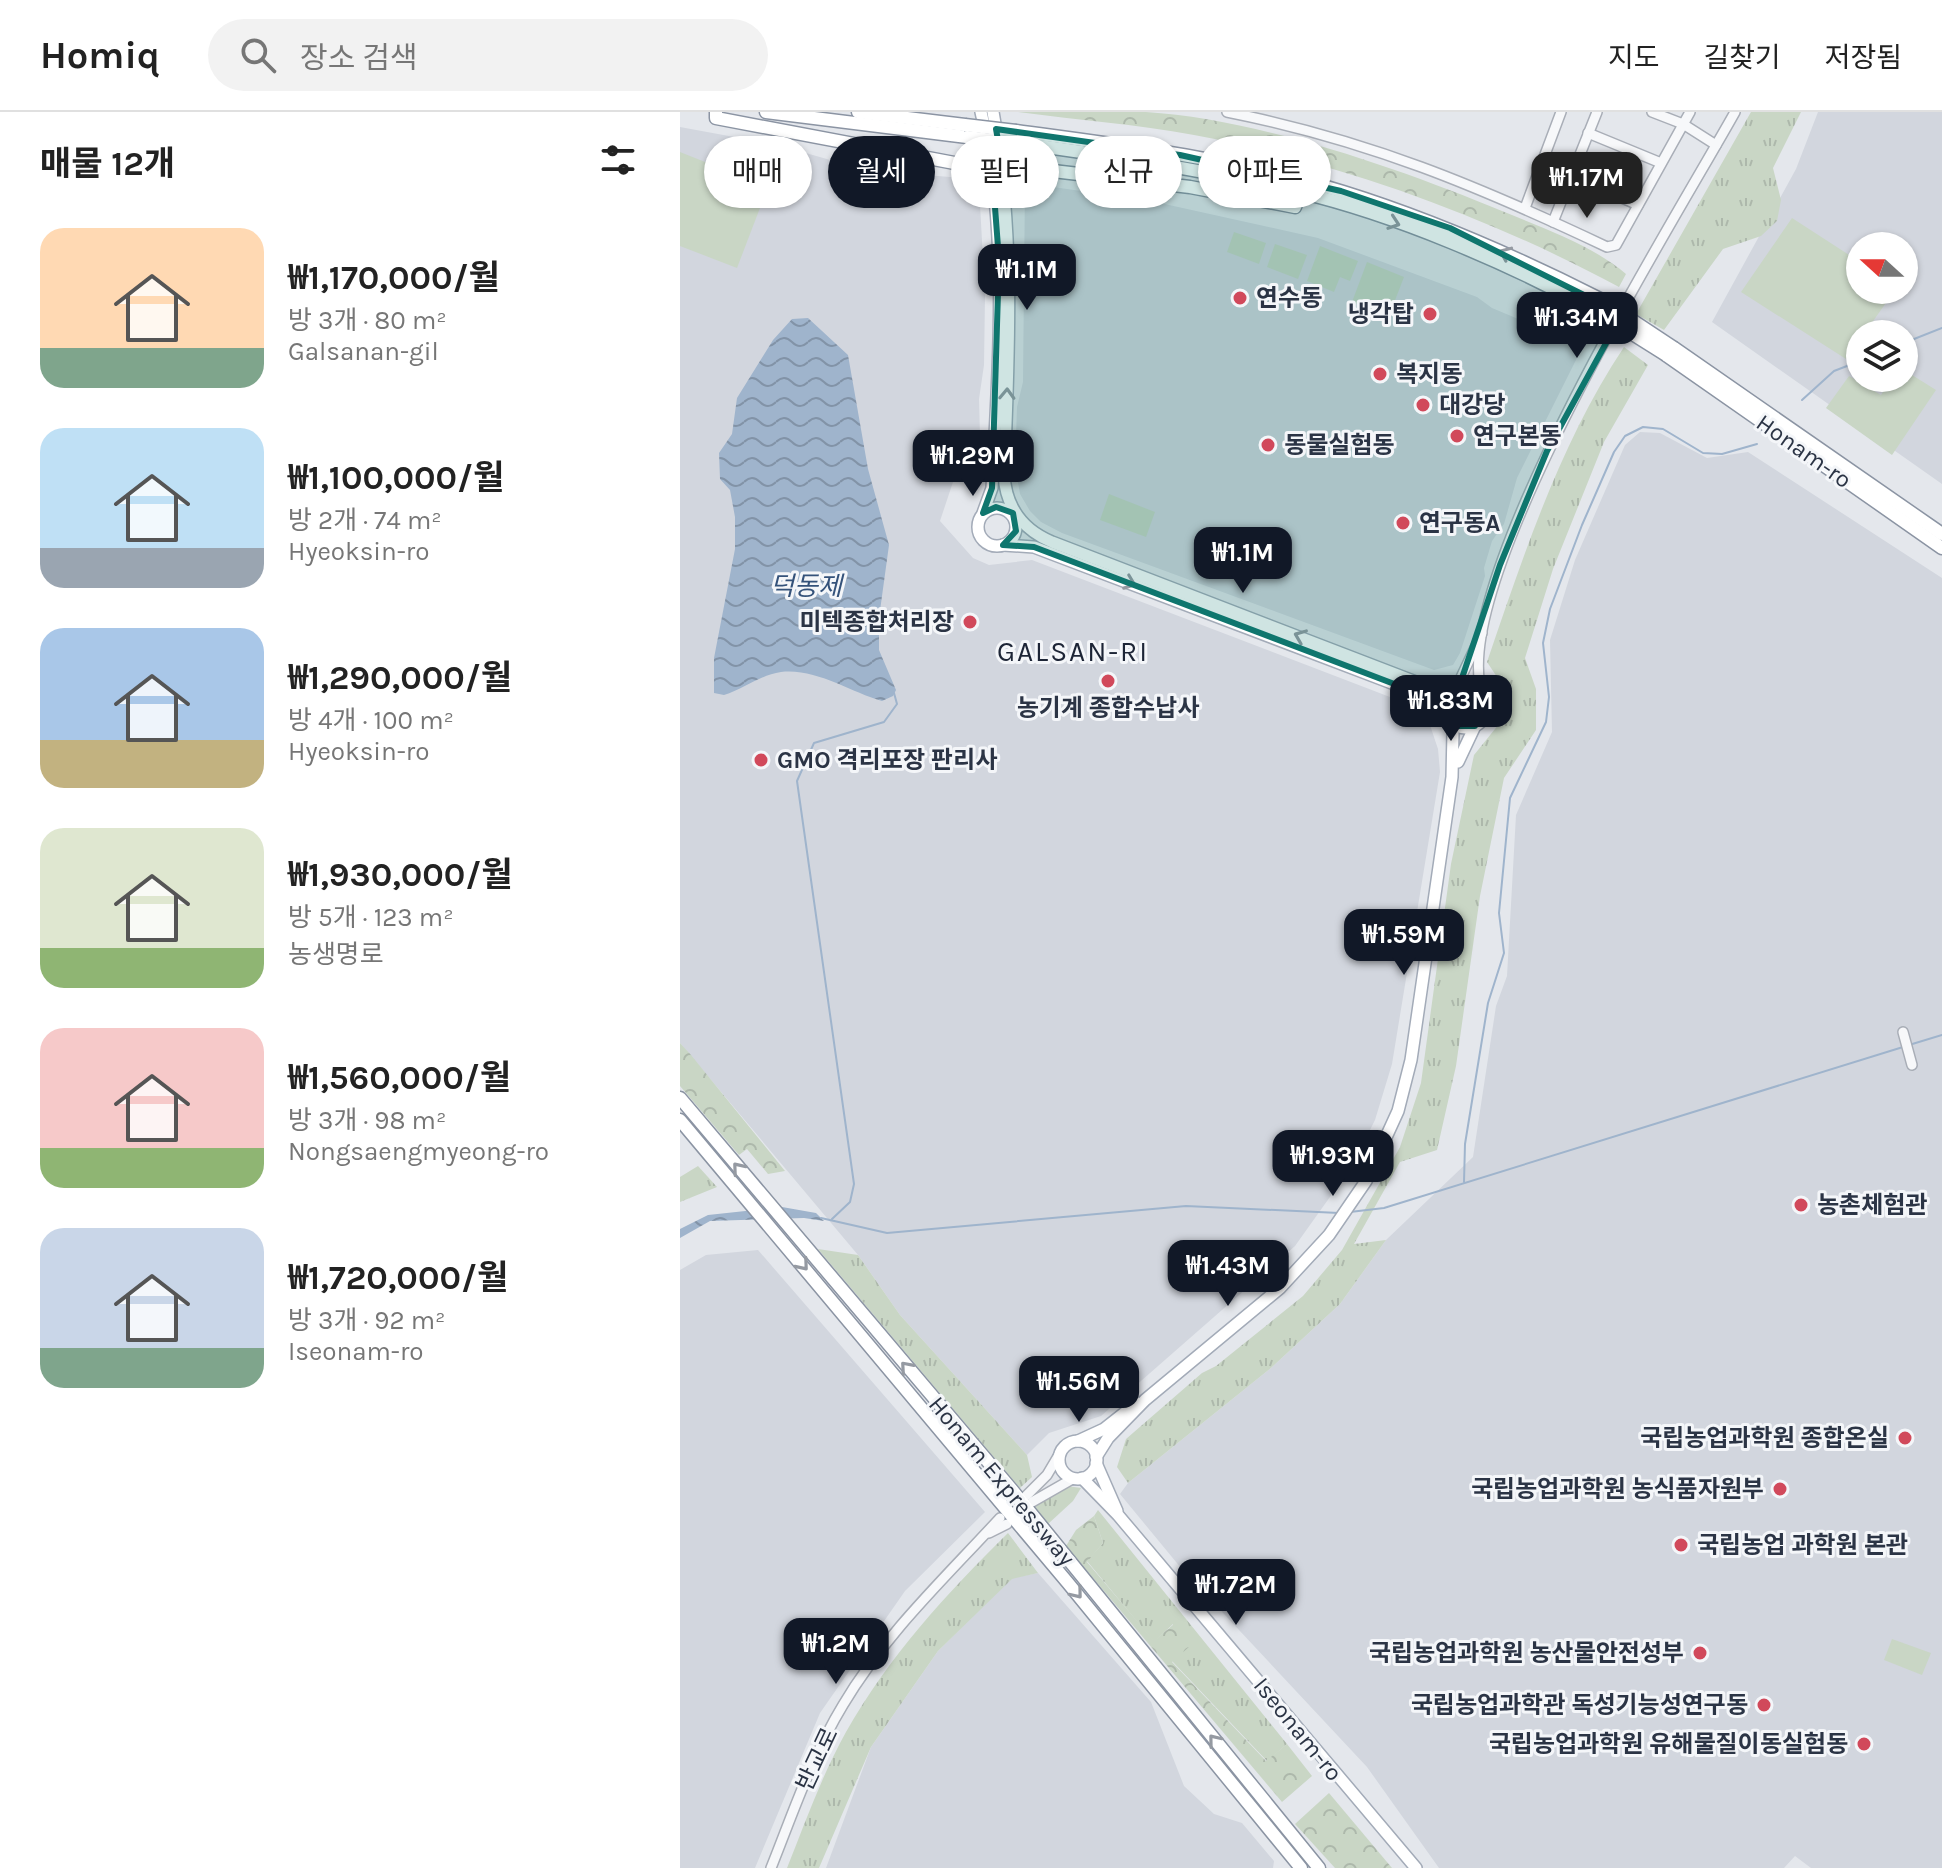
<!DOCTYPE html>
<html lang="ko">
<meta charset="utf-8">
<style>
body{margin:0;font-family:Karla,"Noto Sans KR",sans-serif;background:#f2f2f2;color:#222;height:100vh;display:flex;flex-direction:column;font-size:30px;white-space:nowrap}
*{box-sizing:border-box;margin:0}
p{font-size:26px;color:#767676}
.icon{flex:none;width:44px;height:44px;fill:none;stroke:currentColor;stroke-width:2;stroke-linecap:round;stroke-linejoin:round}
.map{position:relative;flex:1;overflow:hidden}
.side{display:flex;flex-direction:column;background:#fff;width:680px}
.side>*{flex:none}
.hud{position:absolute;left:24px;top:24px;width:760px;height:72px;display:flex;gap:16px}
.needle{width:52px;rotate:291deg}
.tools{position:absolute;left:1166px;top:120px;display:grid;gap:16px}
.tools a{display:grid;place-items:center;width:72px;height:72px;border-radius:50%;background:#fff;box-shadow:0 2px 6px #0004;font-size:40px}
.price{position:absolute;translate:-50% -68px;padding:0 18px;border-radius:16px;background:#111827;color:#fff;font-size:26px;line-height:52px;filter:drop-shadow(0 2px 4px #0008)}
.price::after{content:'';position:absolute;left:50%;top:48px;width:24px;height:18px;margin-left:-12px;background:inherit;clip-path:polygon(0 0,100% 0,50% 100%)}
.price.selected{background:#222;color:#fff}
ul{padding:0;list-style:none}
li{display:flex;align-items:center;gap:24px;height:200px;padding:0 40px}
li span{display:grid;place-items:center;flex:none;width:224px;height:160px;border-radius:24px;color:#555}
li>.icon{margin-inline-start:auto}
span .icon{width:96px;height:96px;fill:#fffc;stroke-width:1}
li b{font-size:34px}
h2{display:flex;justify-content:space-between;align-items:center;height:96px;padding:0 40px;font-size:34px}
.chip{padding:0 28px;border-radius:36px;background:#fff;box-shadow:0 2px 6px #0004;font-size:28px;line-height:72px}
.chip.selected{background:#111827;color:#fff}
header{display:flex;align-items:center;gap:48px;box-sizing:border-box;height:112px;padding:0 40px;background:#fff;border-bottom:2px solid #e0e0e0}
header strong{font-size:38px}
nav{display:flex;gap:44px;margin-inline-start:auto;font-size:28px}
.search{width:560px;height:72px;background:#f2f2f2;display:flex;align-items:center;gap:20px;box-sizing:border-box;padding:0 28px;border-radius:44px;color:#767676;font-size:30px}
main{display:flex;flex:1;min-height:0}
.map>svg:first-child{display:block}
.built{fill:#d2d6de;fill-rule:evenodd}
.grass{fill:url(#grass-tufts)}
.forest{fill:url(#forest-crowns)}
.pitch{fill:#c9d6c5}
.water{fill:url(#water-waves)}
.lines{fill:none;stroke-linecap:round;stroke-linejoin:round}
.stream{stroke:#9fb4cc;stroke-width:2}
.minor-casing{stroke:#a9aeb7;stroke-width:12}
.major-casing{stroke:#a3abb8;stroke-width:14}
.highway-casing{stroke:#8b94a3;stroke-width:15}
.minor{stroke:#f7f8fa;stroke-width:9}
.major{stroke:#fff;stroke-width:11}
.highway{stroke:#fff;stroke-width:12}
.highway-bridge-casing{stroke:#8b94a3;stroke-width:15;stroke-linecap:butt}
.highway-bridge{stroke:#fff;stroke-width:12}
.oneway{stroke:#959aa2}
.marked{fill:#0f766e;fill-opacity:0.2;stroke:#0f766e;stroke-width:6;stroke-linejoin:round}
.poi-dot{fill:#d1495b;stroke:#f4f6f9;stroke-width:3}
.labels{text-anchor:middle;stroke-width:6;stroke-linejoin:round;paint-order:stroke}
.poi-label{font-size:24px;font-weight:bold;fill:#2b3445;stroke:#f4f6f9;text-anchor:start}
.street-label{font-size:24px;fill:#2b3445;stroke:#f4f6f9}
.water-label{font-size:26px;font-style:italic;fill:#34527a;stroke:#f4f6f9}
.quarter-label{font-size:28px;letter-spacing:2px;fill:#1d2536;stroke:#f4f6f9}
</style>
<header>
<strong>Homiq</strong>
<div class="search"><svg class="icon" aria-label="search" viewBox="0 0 24 24"><circle cx="10" cy="10" r="6"/><path d="M15 15l6 6"/></svg>장소 검색</div>
<nav><a>지도</a><a>길찾기</a><a>저장됨</a></nav>
</header>
<main>
<section class="side">
<h2>매물 12개<svg class="icon" aria-label="filters" viewBox="0 0 24 24"><path d="M4 7h16M4 17h16"/><circle cx="9" cy="7" r="2"/><circle cx="15" cy="17" r="2"/></svg></h2>
<ul>
<li><span style="background:linear-gradient(#ffd9b3 75%,#7fa58c 0)"><svg class="icon" aria-label="home" viewBox="0 0 24 24"><path d="M3 11l9-7 9 7M6 9v11h12V9"/></svg></span><div><b>₩1,170,000/월</b><p>방 3개 · 80 m²</p><p>Galsanan-gil</p></div></li>
<li><span style="background:linear-gradient(#bfe0f5 75%,#9aa5b1 0)"><svg class="icon" aria-label="home" viewBox="0 0 24 24"><path d="M3 11l9-7 9 7M6 9v11h12V9"/></svg></span><div><b>₩1,100,000/월</b><p>방 2개 · 74 m²</p><p>Hyeoksin-ro</p></div></li>
<li><span style="background:linear-gradient(#a9c7e8 70%,#c2b280 0)"><svg class="icon" aria-label="home" viewBox="0 0 24 24"><path d="M3 11l9-7 9 7M6 9v11h12V9"/></svg></span><div><b>₩1,290,000/월</b><p>방 4개 · 100 m²</p><p>Hyeoksin-ro</p></div></li>
<li><span style="background:linear-gradient(#dfe7d0 75%,#8fb573 0)"><svg class="icon" aria-label="home" viewBox="0 0 24 24"><path d="M3 11l9-7 9 7M6 9v11h12V9"/></svg></span><div><b>₩1,930,000/월</b><p>방 5개 · 123 m²</p><p>농생명로</p></div></li>
<li><span style="background:linear-gradient(#f6c9c9 75%,#8fb573 0)"><svg class="icon" aria-label="home" viewBox="0 0 24 24"><path d="M3 11l9-7 9 7M6 9v11h12V9"/></svg></span><div><b>₩1,560,000/월</b><p>방 3개 · 98 m²</p><p>Nongsaengmyeong-ro</p></div></li>
<li><span style="background:linear-gradient(#c9d6e8 75%,#7fa58c 0)"><svg class="icon" aria-label="home" viewBox="0 0 24 24"><path d="M3 11l9-7 9 7M6 9v11h12V9"/></svg></span><div><b>₩1,720,000/월</b><p>방 3개 · 92 m²</p><p>Iseonam-ro</p></div></li>
</ul>
</section>
<div class="map">
<svg width="1262" height="1756" viewBox="0 0 1262 1756">
<defs>
<pattern id="grass-tufts" width="24" height="20" patternUnits="userSpaceOnUse" patternTransform="scale(2)"><rect width="24" height="20" fill="#c9d6c5"/><path d="M3 7l-1-3M5 7V3M7 7l1-3M15 17l-1-3M17 17v-4M19 17l1-3" fill="none" stroke="#adb8ab"/></pattern>
<pattern id="forest-crowns" width="20" height="18" patternUnits="userSpaceOnUse" patternTransform="scale(2)"><rect width="20" height="18" fill="#c9d6c5"/><path d="M2 6a3 3 0 1 1 6 0M12 15a3 3 0 1 1 6 0" fill="none" stroke="#adb8ab"/></pattern>
<pattern id="water-waves" width="16" height="10" patternUnits="userSpaceOnUse" patternTransform="scale(2)"><rect width="16" height="10" fill="#9fb4cc"/><path d="M0 5q4-4 8 0t8 0" fill="none" stroke="#8293a7"/></pattern>
</defs>
<rect width="100%" height="100%" fill="#e4e7ec"/>
<!-- built -->
<g class="built">
<path d="M1138,0H1262V372L1032,210L1116,57ZM1180,134H1224V178H1180ZM1180,222H1224V266H1180Z"/>
<path d="M0,15L98,33L185,58L282,66L299,74L305,184L304,253L299,287L301,360L277,358L260,409L293,446L309,453L352,448L710,585L730,594L750,613L758,637L760,660L712,952L695,1008L672,1054L615,1134L421,1304L369,1321L347,1343L220,1203L178,1143L0,931Z"/>
<path d="M345,71L471,89L638,126L797,185L812,196L903,234L837,366L824,412L812,429L804,456L805,464L780,541L773,553L754,558L382,421L361,410L350,399L340,382L335,353L337,295L343,270Z"/>
<path d="M960,320L980,321L1027,346L1068,340L1262,466V1756H1131L1115,1744L1104,1756H759L687,1655L501,1456L440,1382L448,1371L591,1256L660,1192L706,1128L793,1045L816,894L827,864L836,703L872,620L870,528L895,448L945,333Z"/>
<path d="M78,1138L305,1400L225,1479L140,1601L75,1756H0V1158L26,1143Z"/>
<path d="M358,1461L471,1590L504,1674L534,1702L562,1711L594,1749L593,1756H146L191,1635L258,1539L332,1466Z"/>
</g>
<!-- grass -->
<g class="grass">
<path d="M1071,0H1121L1093,56L1101,88L1097,109L1081,124L1043,137L984,218L956,202Z"/>
<path d="M944,235L968,253L924,330L873,457L845,546L856,577V618L824,666L800,784L776,954L757,1038L720,1050L674,1132L706,1128L660,1192L591,1256L448,1371L437,1355L446,1327L522,1261L536,1254L623,1184L662,1138L720,1035L741,971L771,752L794,643L823,607V574L807,550C844,442 880,331 944,235Z"/>
<path d="M18,1054L37,1075L0,1090V1065Z"/>
<path d="M138,1137L178,1143L220,1203L347,1343L352,1365L340,1376Z"/>
<path d="M387,1374L401,1376L393,1389L368,1412L355,1395Z"/>
<path d="M418,1398L607,1632L587,1649L492,1549L493,1512L474,1530L407,1449L423,1431L414,1404Z"/>
<path d="M328,1421L358,1461L332,1467L258,1539L191,1635L139,1756H107C125,1711 142,1663 166,1620C209,1544 266,1482 328,1421Z"/>
</g>
<!-- forest -->
<g class="forest">
<path d="M338,0C381,0 424,0 466,0C578,7 719,56 822,99C863,116 912,133 946,162L939,175C807,104 661,51 514,23C456,12 397,8 338,0Z"/>
<path d="M0,931L11,943L105,1059L88,1062L67,1037L59,1043L0,974Z"/>
<path d="M414,1404L423,1431L407,1450L474,1529L494,1512L510,1534L492,1550L586,1649L607,1632L632,1664L602,1690L386,1434L396,1418Z"/>
<path d="M649,1681L712,1756H655L615,1712Z"/>
</g>
<!-- pitch -->
<g class="pitch">
<path d="M0,40L88,75L57,156L0,134Z"/>
<path d="M1112,106L1180,150V178H1215L1184,222H1180L1166,247L1061,180Z"/>
<path d="M554,120L586,131L579,152L547,140Z"/>
<path d="M595,132L627,143L618,167L587,155Z"/>
<path d="M640,134L678,149L670,169L660,165L654,180L627,169Z"/>
<path d="M687,150L724,165L709,204L672,190Z"/>
<path d="M1224,258L1256,278L1212,343L1146,296L1169,264L1201,283L1212,266H1224Z"/>
<path d="M429,382L475,400L466,425L420,408Z"/>
<path d="M1212,1527L1251,1541L1242,1563L1204,1548Z"/>
</g>
<!-- water -->
<g class="water">
<path d="M128,206L168,243L188,357L209,433L199,506V538L216,578L213,584L202,589C170,580 136,556 101,560C80,563 64,577 44,583L34,581V546L55,437V405L50,378L40,367L39,341L52,322L57,286L93,228L112,207Z"/>
<path d="M102,1095L136,1101L144,1109L124,1106L30,1109L0,1126V1117L28,1103Z"/>
</g>
<g class="lines">
<!-- stream -->
<g class="stream">
<path d="M1224,231L1262,216"/>
<path d="M1122,288L1154,259L1180,249"/>
<path d="M1229,933L1262,923"/>
<path d="M784,1070L785,1032L808,891L824,841L819,801L830,686L866,610L869,585L863,531L870,497L902,413L934,340L945,324L963,315L983,317L1023,341L1042,342L1077,332"/>
<path d="M670,1100L704,1096L1223,935"/>
<path d="M141,1106L207,1121L506,1094L659,1101"/>
<path d="M152,1107L170,1090L174,1072L117,669L134,631L204,610L217,592L214,581"/>
</g>
<defs>
<g id="minor">
<path d="M547,0C688,28 798,74 927,135L936,133L1010,0"/>
<path d="M972,0L1003,12L1036,33"/>
<path d="M908,21L981,51"/>
<path d="M892,64L958,93"/>
<path d="M845,96L881,0"/>
<path d="M873,110L917,0"/>
<path d="M776,576L802,521"/>
<path d="M803,584C763,477 996,106 1055,0"/>
<path d="M1223,920L1232,953"/>
<path d="M346,1384L367,1363L380,1341"/>
<path d="M352,1390L394,1366"/>
<path d="M309,1421L327,1412"/>
<path d="M91,1756C113,1701 132,1644 163,1593C205,1522 265,1466 320,1406"/>
</g>
<g id="major">
<path d="M301,0C329,117 319,256 312,376L303,401"/>
<path d="M313,0C335,120 329,241 324,363C326,395 343,418 372,430L741,572L771,580"/>
<circle cx="317" cy="415" r="19"/>
<path d="M323,433L354,435L738,581L766,602"/>
<circle cx="786" cy="595" r="21"/>
<path d="M778,650L795,614"/>
<path d="M398,1329L424,1317L457,1291"/>
<circle cx="398" cy="1348" r="19"/>
<path d="M416,1345L428,1326L465,1288L600,1176L649,1123L686,1069L718,999L731,948L772,665L773,620L768,607"/>
<path d="M416,1351L437,1399"/>
<path d="M402,1366L438,1403L736,1756"/>
</g>
<g id="highway">
<path d="M36,0V6L285,53L373,59L510,75L615,95L620,80"/>
<path d="M86,0L287,25"/>
<path d="M178,0L285,13"/>
<path d="M336,19C445,34 558,47 663,80C753,108 837,145 920,187"/>
<path d="M338,31C432,44 526,58 619,80C716,103 828,151 916,199"/>
<path d="M285,57L306,65L307,79H314"/>
<path d="M994,236L1262,422"/>
<path d="M986,243L1262,436"/>
<path d="M0,986L332,1378L639,1756"/>
<path d="M0,1008L388,1471L621,1756"/>
</g>
</defs>
<!-- minor casing -->
<use href="#minor" class="minor-casing"/>
<!-- major casing -->
<use href="#major" class="major-casing"/>
<!-- highway casing -->
<use href="#highway" class="highway-casing"/>
<!-- minor -->
<use href="#minor" class="minor"/>
<!-- major -->
<use href="#major" class="major"/>
<!-- highway -->
<use href="#highway" class="highway"/>
<defs>
<g id="highway-bridge">
<path d="M285,13L336,19"/>
<path d="M287,25L338,31"/>
<path d="M920,187L994,236"/>
<path d="M916,199L986,243"/>
</g>
</defs>
<!-- highway-bridge casing -->
<use href="#highway-bridge" class="highway-bridge-casing"/>
<!-- highway-bridge -->
<use href="#highway-bridge" class="highway-bridge"/>
</g>
<!-- one-way arrows -->
<defs><path id="oneway-chevron" d="M-2-3.5L2.5 0L-2 3.5" fill="none" stroke-width="1.6" stroke-linecap="round" stroke-linejoin="round" transform="scale(2)"/></defs>
<g class="oneway">
<use href="#oneway-chevron" transform="translate(714 111) rotate(19)"/>
<use href="#oneway-chevron" transform="translate(825 141) rotate(-156)"/>
<use href="#oneway-chevron" transform="translate(327 282) rotate(-88)"/>
<use href="#oneway-chevron" transform="translate(450 471) rotate(21)"/>
<use href="#oneway-chevron" transform="translate(620 524) rotate(-158)"/>
<use href="#oneway-chevron" transform="translate(58 1056) rotate(-130)"/>
<use href="#oneway-chevron" transform="translate(123 1153) rotate(50)"/>
<use href="#oneway-chevron" transform="translate(226 1255) rotate(-131)"/>
<use href="#oneway-chevron" transform="translate(397 1481) rotate(51)"/>
<use href="#oneway-chevron" transform="translate(534 1628) rotate(-129)"/>
</g>
<!-- marked area -->
<path class="marked" d="M316,17L500,43L661,79L770,116L942,202L867,339L820,453L781,569L806,590L795,614H776L738,581L354,435L323,433L336,419L333,401L316,395L303,401L312,376L319,148L312,56H323Z"/>
<!-- markers -->
<g class="poi-dot">
<circle cx="560" cy="186" r="8"/>
<circle cx="750" cy="202" r="8"/>
<circle cx="700" cy="262" r="8"/>
<circle cx="743" cy="293" r="8"/>
<circle cx="777" cy="324" r="8"/>
<circle cx="588" cy="333" r="8"/>
<circle cx="723" cy="411" r="8"/>
<circle cx="290" cy="510" r="8"/>
<circle cx="428" cy="569" r="8"/>
<circle cx="81" cy="648" r="8"/>
<circle cx="1121" cy="1093" r="8"/>
<circle cx="1225" cy="1326" r="8"/>
<circle cx="1100" cy="1377" r="8"/>
<circle cx="1001" cy="1433" r="8"/>
<circle cx="1020" cy="1541" r="8"/>
<circle cx="1084" cy="1593" r="8"/>
<circle cx="1184" cy="1632" r="8"/>
</g>
<g class="labels">
<!-- poi labels -->
<g class="poi-label">
<text x="576" y="194">연수동</text>
<text x="734" y="210" text-anchor="end">냉각탑</text>
<text x="716" y="270">복지동</text>
<text x="759" y="301">대강당</text>
<text x="793" y="332">연구본동</text>
<text x="604" y="341">동물실험동</text>
<text x="739" y="419">연구동A</text>
<text x="274" y="518" text-anchor="end">미텍종합처리장</text>
<text x="428" y="604" text-anchor="middle">농기계 종합수납사</text>
<text x="97" y="656">GMO 격리포장 판리사</text>
<text x="1137" y="1101">농촌체험관</text>
<text x="1209" y="1334" text-anchor="end">국립농업과학원 종합온실</text>
<text x="1084" y="1385" text-anchor="end">국립농업과학원 농식품자원부</text>
<text x="1017" y="1441">국립농업 과학원 본관</text>
<text x="1004" y="1549" text-anchor="end">국립농업과학원 농산물안전성부</text>
<text x="1068" y="1601" text-anchor="end">국립농업과학관 독성기능성연구동</text>
<text x="1168" y="1640" text-anchor="end">국립농업과학원 유해물질이동실험동</text>
</g>
<!-- street labels -->
<g class="street-label">
<text transform="translate(1124 339) rotate(35)" y="8">Honam-ro</text>
<text transform="translate(322 1369) rotate(50)" y="8">Honam Expressway</text>
<text transform="translate(618 1617) rotate(51)" y="8">Iseonam-ro</text>
<text transform="translate(137 1647) rotate(-65)" y="8">반교로</text>
</g>
<!-- water labels -->
<g class="water-label">
<text x="126" y="483">덕동제</text>
</g>
<!-- quarter labels -->
<g class="quarter-label">
<text x="393" y="549">GALSAN-RI</text>
</g>
</g>
</svg>
<div class="tools">
<a><svg class="needle" viewBox="-14 -14 28 28"><path d="M0-13l5 13h-10z" fill="#e53935"/><path d="M0 13l5-13h-10z" fill="#767676"/></svg></a>
<a><svg class="icon" aria-label="layers" viewBox="0 0 24 24"><path d="M12 4l9 5-9 5-9-5zM3 14l9 5 9-5"/></svg></a>
</div>
<b class="price selected" style="left:907px;top:108px">₩1.17M</b>
<b class="price" style="left:347px;top:200px">₩1.1M</b>
<b class="price" style="left:897px;top:248px">₩1.34M</b>
<b class="price" style="left:293px;top:386px">₩1.29M</b>
<b class="price" style="left:563px;top:483px">₩1.1M</b>
<b class="price" style="left:771px;top:631px">₩1.83M</b>
<b class="price" style="left:724px;top:865px">₩1.59M</b>
<b class="price" style="left:653px;top:1086px">₩1.93M</b>
<b class="price" style="left:548px;top:1196px">₩1.43M</b>
<b class="price" style="left:399px;top:1312px">₩1.56M</b>
<b class="price" style="left:556px;top:1515px">₩1.72M</b>
<b class="price" style="left:156px;top:1574px">₩1.2M</b>
<div class="hud">
<a class="chip">매매</a>
<a class="chip selected">월세</a>
<a class="chip">필터</a>
<a class="chip">신규</a>
<a class="chip">아파트</a>
</div>
</div>
</main>
